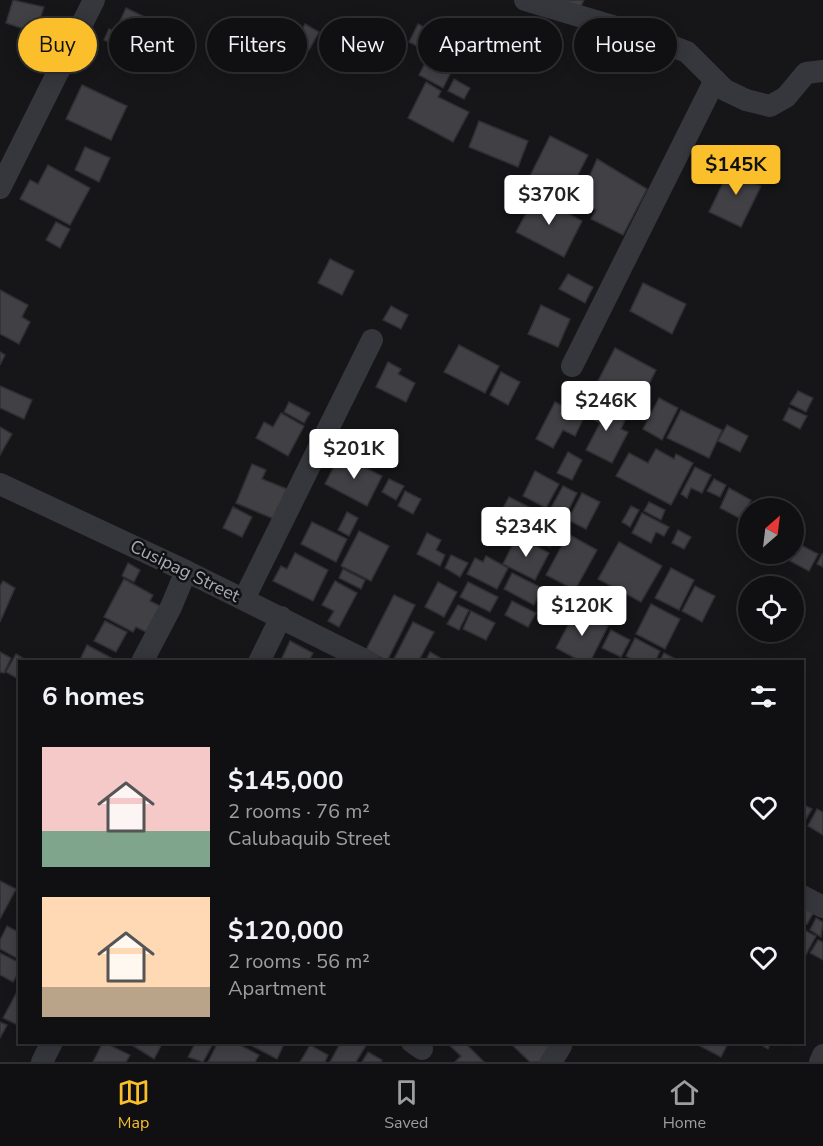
<!DOCTYPE html>
<meta charset="utf-8">
<style>
body{margin:0;font-family:"Nunito Sans",sans-serif;background:#19191b;color:#f1f3f6;height:100vh;display:flex;flex-direction:column;font-size:22px;white-space:nowrap}
*{box-sizing:border-box;margin:0}
p{font-size:20px;color:#9c9d9f}
.icon{flex:none;width:33px;height:33px;fill:none;stroke:currentColor;stroke-width:2;stroke-linecap:round;stroke-linejoin:round}
.map{position:relative;flex:1;overflow:hidden}
.panel{position:absolute;left:18px;top:660px;width:786px;height:384px;display:flex;flex-direction:column;background:#101012;border-radius:0px;box-shadow:0 3px 15px #0003,0 0 0 2px #303032}
.panel>*{flex:none}
.guide{position:absolute;left:18px;top:18px;width:788px;height:54px;display:flex;gap:12px}
.needle{width:39px;rotate:28deg}
.controls{position:absolute;left:738px;top:498px;display:grid;gap:12px}
.controls a{display:grid;place-items:center;width:66px;height:66px;border-radius:50%;background:#101012;box-shadow:0 3px 15px #0003,0 0 0 2px #303032;font-size:30px}
.price{position:absolute;translate:-50% -51px;padding:0 14px;border-radius:6px;background:#fff;color:#222;font-size:20px;line-height:39px;filter:drop-shadow(0 2px 3px #0008)}
.price::after{content:'';position:absolute;left:50%;top:36px;width:18px;height:14px;margin-left:-9px;background:inherit;clip-path:polygon(0 0,100% 0,50% 100%)}
.price.active{background:#fabf2a;color:#111}
ul{padding:0;list-style:none}
li{display:flex;align-items:center;gap:18px;height:150px;padding:0 24px}
li span{display:grid;place-items:center;flex:none;width:168px;height:120px;border-radius:0px;color:#555}
li>.icon{margin-inline-start:auto}
span .icon{width:72px;height:72px;fill:#fffc;stroke-width:1}
li b{font-size:26px}
h2{display:flex;justify-content:space-between;align-items:center;height:72px;padding:0 24px;font-size:26px}
.tag{padding:0 21px;border-radius:27px;background:#101012;box-shadow:0 3px 15px #0003,0 0 0 2px #303032;font-size:21px;line-height:54px}
.tag.active{background:#fabf2a;color:#111}
.menu{display:flex;justify-content:space-around;align-items:center;height:84px;border-top:2px solid #303032;background:#101012;font-size:16px;color:#9c9d9f}
.menu a{display:grid;justify-items:center;gap:3px}
.menu .active{color:#fabf2a}
.map>svg:first-child{display:block}
.building{fill:#404045;stroke:#302f34;stroke-width:1.5}
.lines{fill:none;stroke-linecap:round;stroke-linejoin:round}
.minor{stroke:#36373d;stroke-width:22}
.labels{text-anchor:middle;stroke-width:5;stroke-linejoin:round;paint-order:stroke}
.street-label{font-size:18px;fill:#a7abb8;stroke:#111012}
</style>
<div class="map">
<svg width="823" height="1062" viewBox="0 0 823 1062">
<rect width="100%" height="100%" fill="#161518"/>
<!-- building -->
<g class="building">
<path d="M13,0L44,7L38,25L32,24L30,31L6,23Z"/>
<path d="M559,0H584L579,10Z"/>
<path d="M126,8L170,29L154,63L104,40L109,29L115,32Z"/>
<path d="M305,24L319,32L309,50L295,43Z"/>
<path d="M418,24L435,33L426,51L409,42Z"/>
<path d="M438,38L462,50L443,88L419,75Z"/>
<path d="M454,79L470,88L464,99L448,91Z"/>
<path d="M426,82L441,91L438,97L469,112L453,142L408,118Z"/>
<path d="M82,85L127,106L111,140L66,119Z"/>
<path d="M479,121L528,141L518,167L469,147Z"/>
<path d="M550,136L588,155L568,194L530,176Z"/>
<path d="M85,147L110,158L99,182L75,170Z"/>
<path d="M597,159L647,189L623,235L591,219L596,210L578,203Z"/>
<path d="M732,164L753,174L750,181L761,186L741,227L709,212Z"/>
<path d="M48,165L90,188L70,225L20,199L30,180L38,184Z"/>
<path d="M536,195L582,221L564,257L516,232Z"/>
<path d="M56,222L70,229L60,248L46,240Z"/>
<path d="M330,259L354,271L342,295L318,283Z"/>
<path d="M568,274L593,287L585,303L559,289Z"/>
<path d="M643,283L686,304L672,334L630,311Z"/>
<path d="M0,290L28,305L22,317L30,322L19,344L0,334Z"/>
<path d="M541,305L570,319L558,347L528,334Z"/>
<path d="M391,306L408,315L401,329L383,320Z"/>
<path d="M459,345L499,366L485,393L444,372Z"/>
<path d="M615,348L656,370L639,404L597,383Z"/>
<path d="M0,352L5,355L0,365Z"/>
<path d="M388,362L401,369L398,374L415,383L406,402L376,387Z"/>
<path d="M501,372L520,382L508,405L490,395Z"/>
<path d="M0,386L32,400L24,419L0,408Z"/>
<path d="M798,391L813,398L806,412L790,404Z"/>
<path d="M578,392L589,397L580,413L570,408Z"/>
<path d="M659,398L678,408L662,440L643,429Z"/>
<path d="M591,400L626,418L621,429L628,432L612,463L586,450L600,423L583,414Z"/>
<path d="M289,402L310,413L304,423L284,412Z"/>
<path d="M555,402L584,417L575,436L563,430L553,448L536,439Z"/>
<path d="M789,408L807,416L800,429L783,420Z"/>
<path d="M681,410L722,430L709,458L667,438Z"/>
<path d="M281,413L304,426L288,456L256,438L264,422L273,427Z"/>
<path d="M727,425L748,436L740,452L718,441Z"/>
<path d="M0,427L12,434L0,455Z"/>
<path d="M656,449L674,459L676,454L693,463L671,505L616,476L629,453L648,463Z"/>
<path d="M568,452L582,460L572,480L557,473Z"/>
<path d="M340,455L382,476L367,506L325,484Z"/>
<path d="M252,464L266,470L262,479L287,489L274,519L236,503Z"/>
<path d="M695,467L711,475L702,493L691,488L687,498L681,494Z"/>
<path d="M535,471L559,484L546,508L523,496Z"/>
<path d="M389,479L404,486L396,500L382,492Z"/>
<path d="M714,479L726,485L720,497L707,491Z"/>
<path d="M563,486L577,493L566,515L551,508Z"/>
<path d="M729,488L751,500L741,519L720,508Z"/>
<path d="M405,491L421,499L413,514L398,506Z"/>
<path d="M582,493L600,502L586,529L568,520Z"/>
<path d="M509,497L529,507L518,527L514,525L510,533L494,525Z"/>
<path d="M649,502L665,510L661,520L644,511Z"/>
<path d="M631,506L639,510L630,527L622,522Z"/>
<path d="M233,507L252,517L242,537L223,528Z"/>
<path d="M347,512L358,518L349,536L338,530Z"/>
<path d="M529,513L540,519L531,537L520,531Z"/>
<path d="M642,513L669,527L664,536L656,532L651,543L632,533Z"/>
<path d="M545,519L560,527L550,547L534,539Z"/>
<path d="M312,522L347,539L336,562L301,544Z"/>
<path d="M678,530L691,537L684,549L672,543Z"/>
<path d="M359,531L389,546L371,581L341,566Z"/>
<path d="M427,533L441,540L436,550L445,555L440,566L417,554Z"/>
<path d="M568,534L597,550L575,590L546,575Z"/>
<path d="M517,536L549,553L535,580L503,564Z"/>
<path d="M619,542L662,566L641,602L598,579Z"/>
<path d="M799,544L818,554L809,571L790,561Z"/>
<path d="M295,553L328,570L313,601L273,581L281,566L287,569Z"/>
<path d="M822,554L823,555V567L817,564Z"/>
<path d="M451,555L468,563L460,577L445,568Z"/>
<path d="M486,556L508,568L497,589L467,574L475,558L483,562Z"/>
<path d="M128,563L140,570L134,582L122,576Z"/>
<path d="M671,568L694,580L679,610L655,598Z"/>
<path d="M343,569L365,580L361,589L339,578Z"/>
<path d="M512,573L542,588L534,605L504,589Z"/>
<path d="M124,579L153,595L150,601L160,606L146,632L136,627L133,632L104,617Z"/>
<path d="M3,581L15,588L0,622V586Z"/>
<path d="M335,581L357,593L339,627L328,621L334,611L322,605Z"/>
<path d="M438,582L457,592L444,617L425,607Z"/>
<path d="M468,582L498,597L490,612L460,597Z"/>
<path d="M695,586L715,596L702,622L682,611Z"/>
<path d="M394,595L415,605L387,661L366,650Z"/>
<path d="M512,601L536,613L528,627L505,615Z"/>
<path d="M651,604L680,619L665,649L636,634Z"/>
<path d="M458,605L469,610L459,630L447,624Z"/>
<path d="M576,610L608,626L590,662H582L556,648Z"/>
<path d="M471,611L495,623L486,640L463,629Z"/>
<path d="M105,621L127,632L116,652L94,641Z"/>
<path d="M413,622L434,632L418,662H399L394,659Z"/>
<path d="M611,630L630,640L621,657L602,648Z"/>
<path d="M635,638L660,651L655,662H636L626,656Z"/>
<path d="M290,641L313,653L308,662H280Z"/>
<path d="M87,645L117,661V662H79Z"/>
<path d="M0,652L11,658L4,673L0,672Z"/>
<path d="M430,652L447,662H425Z"/>
<path d="M664,653L681,662H659Z"/>
<path d="M16,654L29,662H20V680L6,672Z"/>
<path d="M802,804L812,809L806,819L802,817Z"/>
<path d="M817,809L823,812V835L808,826Z"/>
<path d="M0,881L16,889L0,919Z"/>
<path d="M802,905L814,912L807,924L802,922Z"/>
<path d="M816,918L823,922L821,937L810,930Z"/>
<path d="M7,926L20,933V960L0,949V940Z"/>
<path d="M802,929L816,936L804,958L802,957Z"/>
<path d="M818,940L823,942V960L810,953Z"/>
<path d="M0,953L20,963V970L13,982L0,975Z"/>
<path d="M20,986V1026L3,1018Z"/>
<path d="M0,1022L7,1025L0,1038Z"/>
<path d="M103,1042L130,1055L126,1062H93Z"/>
<path d="M127,1042H163L154,1059Z"/>
<path d="M196,1042H214L203,1062L188,1057Z"/>
<path d="M218,1042H234L259,1055L255,1062H208Z"/>
<path d="M245,1042H285L277,1059Z"/>
<path d="M341,1042H368L356,1062H330Z"/>
<path d="M464,1042L484,1062H455L461,1056L447,1043Z"/>
<path d="M509,1042H556L540,1062H530Z"/>
<path d="M702,1042H728V1043L721,1057L700,1046Z"/>
<path d="M756,1042H771L768,1049Z"/>
<path d="M310,1045L328,1055L325,1062H300Z"/>
<path d="M368,1052L382,1060L381,1062H362Z"/>
</g>
<g class="lines">
<!-- minor -->
<g class="minor">
<path d="M525,0L643,35L687,52L725,90L746,100L770,106L786,97L806,73L823,71"/>
<path d="M0,188L94,0"/>
<path d="M572,366L715,80"/>
<path d="M0,484L186,571L369,662"/>
<path d="M244,599L372,340"/>
<path d="M142,662L171,607L186,571"/>
<path d="M259,662L281,617"/>
<path d="M802,896L823,907"/>
<path d="M412,1042L422,1049"/>
<path d="M42,1062L52,1042"/>
<path d="M551,1062L561,1046"/>
<path d="M820,1062L823,1055"/>
</g>
</g>
<g class="labels">
<!-- street labels -->
<g class="street-label">
<text transform="translate(185 571) rotate(26)" y="6">Cusipag Street</text>
</g>
</g>
</svg>
<div class="controls">
<a><svg class="needle" viewBox="-14 -14 28 28"><path d="M0-13l5 13h-10z" fill="#e53935"/><path d="M0 13l5-13h-10z" fill="#9c9d9f"/></svg></a>
<a><svg class="icon" aria-label="locate" viewBox="0 0 24 24"><circle cx="12" cy="12" r="6"/><path d="M12 2v4M12 18v4M2 12h4M18 12h4"/></svg></a>
</div>
<b class="price active" style="left:736px;top:196px">$145K</b>
<b class="price" style="left:549px;top:226px">$370K</b>
<b class="price" style="left:606px;top:432px">$246K</b>
<b class="price" style="left:354px;top:480px">$201K</b>
<b class="price" style="left:526px;top:558px">$234K</b>
<b class="price" style="left:582px;top:637px">$120K</b>
<div class="guide">
<a class="tag active">Buy</a>
<a class="tag">Rent</a>
<a class="tag">Filters</a>
<a class="tag">New</a>
<a class="tag">Apartment</a>
<a class="tag">House</a>
</div>
<section class="panel">
<h2>6 homes<svg class="icon" aria-label="filters" viewBox="0 0 24 24"><path d="M4 7h16M4 17h16"/><circle cx="9" cy="7" r="2"/><circle cx="15" cy="17" r="2"/></svg></h2>
<ul>
<li><span style="background:linear-gradient(#f6c9c9 70%,#7fa58c 0)"><svg class="icon" aria-label="home" viewBox="0 0 24 24"><path d="M3 11l9-7 9 7M6 9v11h12V9"/></svg></span><div><b>$145,000</b><p>2 rooms · 76 m²</p><p>Calubaquib Street</p></div><svg class="icon" aria-label="heart" viewBox="0 0 24 24"><path d="M12 20l-8-8c-3-5 5-10 8-4 3-6 11-1 8 4z"/></svg></li>
<li><span style="background:linear-gradient(#ffd9b3 75%,#b9a48a 0)"><svg class="icon" aria-label="home" viewBox="0 0 24 24"><path d="M3 11l9-7 9 7M6 9v11h12V9"/></svg></span><div><b>$120,000</b><p>2 rooms · 56 m²</p><p>Apartment</p></div><svg class="icon" aria-label="heart" viewBox="0 0 24 24"><path d="M12 20l-8-8c-3-5 5-10 8-4 3-6 11-1 8 4z"/></svg></li>
</ul>
</section>
</div>
<nav class="menu">
<a class="active"><svg class="icon" aria-label="map" viewBox="0 0 24 24"><path d="M3 6l6-2 6 2 6-2v14l-6 2-6-2-6 2zM9 4v14M15 6v14"/></svg>Map</a>
<a><svg class="icon" aria-label="saved" viewBox="0 0 24 24"><path d="M7 4h10v16l-5-4-5 4z"/></svg>Saved</a>
<a><svg class="icon" aria-label="home" viewBox="0 0 24 24"><path d="M3 11l9-7 9 7M6 9v11h12V9"/></svg>Home</a>
</nav>
